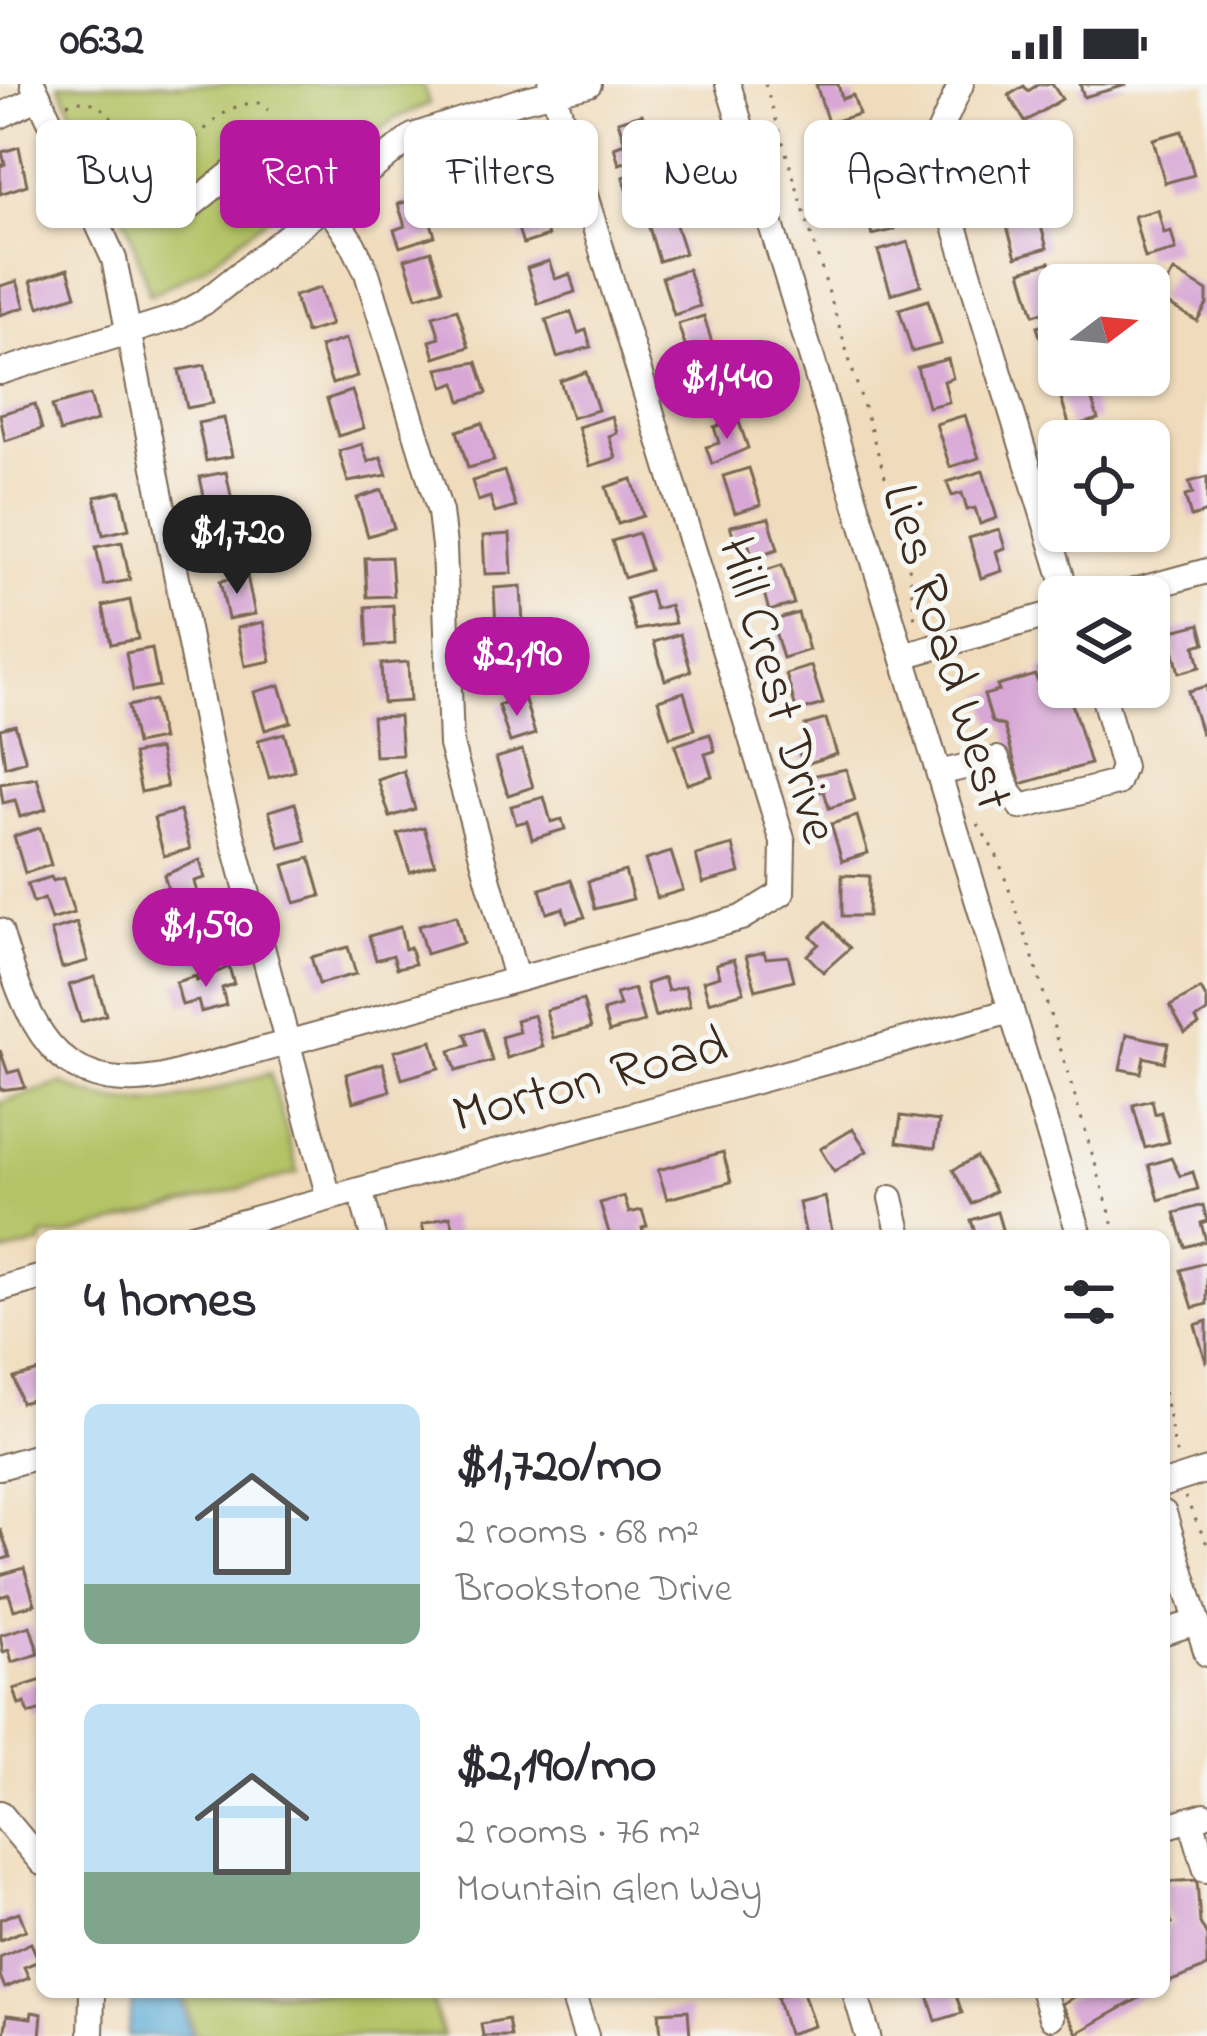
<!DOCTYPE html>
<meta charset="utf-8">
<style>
body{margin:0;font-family:"Indie Flower",sans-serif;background:#f7f7f7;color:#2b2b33;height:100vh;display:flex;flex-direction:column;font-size:45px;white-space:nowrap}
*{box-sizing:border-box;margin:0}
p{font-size:39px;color:#7c7c81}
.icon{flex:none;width:66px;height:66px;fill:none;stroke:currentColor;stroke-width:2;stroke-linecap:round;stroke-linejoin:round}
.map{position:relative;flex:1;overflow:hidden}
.panel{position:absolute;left:36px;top:1146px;width:1134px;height:768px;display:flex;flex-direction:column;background:#fff;border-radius:18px;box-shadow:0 3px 9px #0004}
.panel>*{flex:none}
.top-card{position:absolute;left:36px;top:36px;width:1137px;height:108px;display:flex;gap:24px}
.needle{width:78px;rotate:74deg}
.buttons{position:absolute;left:1038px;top:180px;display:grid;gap:24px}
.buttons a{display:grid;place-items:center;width:132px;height:132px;border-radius:18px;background:#fff;box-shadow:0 3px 9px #0004;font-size:60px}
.price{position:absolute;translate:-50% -102px;padding:0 27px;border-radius:42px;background:#b5179e;color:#fff;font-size:39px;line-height:78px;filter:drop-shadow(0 3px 6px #0008)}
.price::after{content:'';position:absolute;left:50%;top:72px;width:36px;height:27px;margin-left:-18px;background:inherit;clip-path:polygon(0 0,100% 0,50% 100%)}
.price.on{background:#222;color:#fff}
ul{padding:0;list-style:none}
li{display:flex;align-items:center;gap:36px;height:300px;padding:0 48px}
li span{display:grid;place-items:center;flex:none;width:336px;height:240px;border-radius:18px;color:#555}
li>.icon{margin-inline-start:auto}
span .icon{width:144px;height:144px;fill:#fffc;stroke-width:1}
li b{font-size:51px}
h2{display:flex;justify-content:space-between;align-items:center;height:144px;padding:0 48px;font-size:51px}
.chip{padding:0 42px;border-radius:18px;background:#fff;box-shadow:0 3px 9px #0004;font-size:42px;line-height:108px}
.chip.on{background:#b5179e;color:#fff}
.status{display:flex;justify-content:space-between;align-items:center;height:84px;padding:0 60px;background:#fff;direction:ltr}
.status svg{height:33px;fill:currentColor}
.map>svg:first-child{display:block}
.green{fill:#b4c366;stroke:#787642;stroke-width:3}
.water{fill:#5aaad5;stroke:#4a6a7a;stroke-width:3}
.building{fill:#d8a7d6}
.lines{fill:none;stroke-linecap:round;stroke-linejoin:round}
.minor-casing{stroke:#7a6855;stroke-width:28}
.path{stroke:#7a6855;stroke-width:3;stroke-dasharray:3 9;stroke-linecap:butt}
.minor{stroke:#fff;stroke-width:24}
.labels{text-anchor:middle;stroke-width:10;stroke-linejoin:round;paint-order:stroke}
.street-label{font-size:54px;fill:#3b2a1e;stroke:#f6f6f2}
</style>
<div class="status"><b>06:32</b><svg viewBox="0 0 49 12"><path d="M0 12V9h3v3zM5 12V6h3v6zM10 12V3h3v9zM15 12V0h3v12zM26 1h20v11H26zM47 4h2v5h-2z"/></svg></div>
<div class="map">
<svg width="1207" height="1952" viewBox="0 0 1207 1952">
<rect width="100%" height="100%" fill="#f6f6f2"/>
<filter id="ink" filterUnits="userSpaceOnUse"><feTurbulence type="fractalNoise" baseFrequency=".00833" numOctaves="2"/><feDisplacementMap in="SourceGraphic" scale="24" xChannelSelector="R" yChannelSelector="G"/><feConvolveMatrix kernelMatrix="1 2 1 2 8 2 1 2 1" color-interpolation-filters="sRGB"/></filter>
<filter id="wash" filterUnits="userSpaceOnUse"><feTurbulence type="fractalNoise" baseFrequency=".004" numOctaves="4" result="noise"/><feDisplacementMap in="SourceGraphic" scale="48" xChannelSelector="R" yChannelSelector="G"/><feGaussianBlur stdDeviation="2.7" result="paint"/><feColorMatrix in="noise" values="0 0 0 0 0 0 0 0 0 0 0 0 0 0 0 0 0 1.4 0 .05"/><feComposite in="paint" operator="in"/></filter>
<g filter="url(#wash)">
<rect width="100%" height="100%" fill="#f0dcbc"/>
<!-- green -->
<g class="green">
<path d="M59,0H423L429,20L394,35L203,184L150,211L129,143Z"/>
<path d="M270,989L298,1089L66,1152H42V1159L0,1170V1019L62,999C142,1039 190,1012 270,989Z"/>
<path d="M183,1908H429L443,1952H195Z"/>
</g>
<!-- water -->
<path class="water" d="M134,1908H179L191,1952H127Z"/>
<g id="blocks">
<!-- building -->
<g class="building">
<path d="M816,0H838L842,15L853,11L859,30L828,39Z"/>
<path d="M1039,0H1052L1062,15L1025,38L1009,11L1024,2L1028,7Z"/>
<path d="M1080,0H1126V1L1084,13Z"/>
<path d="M642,30L654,69L619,80L614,63L625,59L618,37Z"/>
<path d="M870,45L878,68L883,66L889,85L860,94L846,52Z"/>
<path d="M1182,47L1194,91L1165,99L1153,55Z"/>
<path d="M1015,60L1027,103L998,111L985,68Z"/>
<path d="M19,63L27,101L0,110V82L5,80L2,68Z"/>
<path d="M517,64L529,101L503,109L492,72Z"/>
<path d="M649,85L661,122L635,130L623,93Z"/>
<path d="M893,103L898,121L888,124L894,146L872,151L861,111Z"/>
<path d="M423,113L435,152L400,163L394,146L405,142L398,120Z"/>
<path d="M536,115L548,152L523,160L511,123Z"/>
<path d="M1035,120L1047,164L1016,173L1003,129Z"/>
<path d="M1158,126L1164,149L1171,147L1176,166L1145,174L1134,132Z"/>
<path d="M673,132L685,169L659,177L648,140Z"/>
<path d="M908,158L921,201L891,210L878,167Z"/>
<path d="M431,167L443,205L417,213L405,175Z"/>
<path d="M549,177L555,195L570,190L575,208L538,220L527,184Z"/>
<path d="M1050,178L1059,207V223L1034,231L1021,187Z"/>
<path d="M68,185L76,211L39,223L31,197Z"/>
<path d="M688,185L700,222L674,231L662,193Z"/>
<path d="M1174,187L1207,207V220L1197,237L1158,214Z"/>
<path d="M17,197L25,223L0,231V202Z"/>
<path d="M320,204L331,241L306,249L294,212Z"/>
<path d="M928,216L941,260L912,268L899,225Z"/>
<path d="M457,225L469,263L435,274L430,257L440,254L433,232Z"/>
<path d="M571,228L578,249L586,246L591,263L557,273L546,236Z"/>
<path d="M704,232L715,269L690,277L678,240Z"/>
<path d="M1055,237L1059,250V288L1052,290L1037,243Z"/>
<path d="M346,255L357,292L332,300L320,263Z"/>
<path d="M948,275L953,294L944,297L949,318L928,323L917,283Z"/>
<path d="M477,278L487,309L461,317L456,299L444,303L438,285Z"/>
<path d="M717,280L728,317L703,325L691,288Z"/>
<path d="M205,281L213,319L187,324L179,286Z"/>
<path d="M586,288L598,326L572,334L560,297Z"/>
<path d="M1085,293L1098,335L1070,343L1057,302Z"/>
<path d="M352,307L364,344L338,352L327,315Z"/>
<path d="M90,311L97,337L60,348L52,322Z"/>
<path d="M35,320L42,345L5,357L0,330Z"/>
<path d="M965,331L979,374L950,383L936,340Z"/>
<path d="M612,332L617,349L609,352L616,374L590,382L578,343Z"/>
<path d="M224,334L232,372L206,377L198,339Z"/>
<path d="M738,335L748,364L712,380L706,363L719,359L714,343Z"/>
<path d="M482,339L494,377L468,384L457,347Z"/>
<path d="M362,360L368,378L381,373L387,391L348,398L339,367Z"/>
<path d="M749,384L761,421L735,429L723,392Z"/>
<path d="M504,387L516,423L495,429L490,413L478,417L472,397Z"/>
<path d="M983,387L997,434L980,440L975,424L967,426L962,409L952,412L947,398Z"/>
<path d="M226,388L234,426L208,431L200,393Z"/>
<path d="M1207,393V428L1191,433L1185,412L1193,410L1189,398Z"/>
<path d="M632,395L643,432L618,440L606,403Z"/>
<path d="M382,406L394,444L368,452L357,414Z"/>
<path d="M121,407L129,445L103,451L95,413Z"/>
<path d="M769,434L778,465L753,473L747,456L736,459L730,442Z"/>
<path d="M248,435L256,473L230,478L222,440Z"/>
<path d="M999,445L1005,464L996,467L1002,487L981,494L969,454Z"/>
<path d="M1106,447H1133L1134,451L1110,458Z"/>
<path d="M638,449L650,486L624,494L612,457Z"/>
<path d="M510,450L512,489L485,490L483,452Z"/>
<path d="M122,458L130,496L104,501L96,463Z"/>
<path d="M391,473L394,512L367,513L365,474Z"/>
<path d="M782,481L794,520L769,527L763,505L752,508L747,492Z"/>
<path d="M247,492L255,530L228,535L220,497Z"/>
<path d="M521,502L523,541L496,543L494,504Z"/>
<path d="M650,507L655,525L670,521L675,539L636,546L626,515Z"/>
<path d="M130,516L138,555L111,560L103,522Z"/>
<path d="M393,521L395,560L368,562L366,523Z"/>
<path d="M798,529L809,566L783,574L772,537Z"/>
<path d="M263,538L271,577L245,582L237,544Z"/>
<path d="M1200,540L1205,559L1195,562L1200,583L1179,589L1169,548Z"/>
<path d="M680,550L691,587L665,596L654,558Z"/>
<path d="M514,554L516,593L489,594L487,555Z"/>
<path d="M152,564L159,602L133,607L126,569Z"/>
<path d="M408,578L410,617L383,619L381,580Z"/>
<path d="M1058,580L1059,603H1067L1090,680L1021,700L1004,642L992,638L984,611L999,607L997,602L1035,591L1037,596L1041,594L1039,586Z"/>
<path d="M811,582L823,620L797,628L786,590Z"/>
<path d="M280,601L291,638L265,646L254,608Z"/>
<path d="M1207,602V648L1201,649L1188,607Z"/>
<path d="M684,608L695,645L670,653L658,616Z"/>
<path d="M524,613L535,650L510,658L498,621Z"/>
<path d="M154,616L162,655L136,660L128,622Z"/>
<path d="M399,632L402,671L375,672L372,633Z"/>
<path d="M826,635L837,670L803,681L797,662L810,658L805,641Z"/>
<path d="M15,641L26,677L5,683L0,645Z"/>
<path d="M284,649L295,687L269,694L258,656Z"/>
<path d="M710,650L715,667L705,670L712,692L687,700L675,661Z"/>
<path d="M159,665L167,703L141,708L133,670Z"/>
<path d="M522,666L533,703L508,711L496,674Z"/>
<path d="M846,685L855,716L829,724L824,707L812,710L807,693Z"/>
<path d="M404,687L415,725L390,733L378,696Z"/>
<path d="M37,694L46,725L20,733L15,716L3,719L0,700Z"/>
<path d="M544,713L551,738L562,735L565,745L532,755L527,737L516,740L511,722Z"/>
<path d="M295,719L306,757L280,764L269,727Z"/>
<path d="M180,727L190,765L164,772L154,734Z"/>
<path d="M857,732L868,769L842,777L831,740Z"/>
<path d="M424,743L435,780L410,788L398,750Z"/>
<path d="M40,744L51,781L25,789L14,752Z"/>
<path d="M733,761L740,789L703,799L696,771Z"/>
<path d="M671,768L683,806L657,814L645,776Z"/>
<path d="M310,774L321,812L295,819L284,781Z"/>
<path d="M200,776L205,794L194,797L198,814L172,821L164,791Z"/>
<path d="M625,787L633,815L595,825L588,797Z"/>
<path d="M842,791L869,792L868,832H842Z"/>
<path d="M51,793L53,797L63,794L74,829L51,836L44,815L33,819L27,800Z"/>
<path d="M571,796L585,833L567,838L563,824L547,829L540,805Z"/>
<path d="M456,832L463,859L426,870L418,842Z"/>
<path d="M207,835L217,873L191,880L181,842Z"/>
<path d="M826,838L850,864L823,888L807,871L819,860L811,852Z"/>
<path d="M77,839L88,877L62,884L51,847Z"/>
<path d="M400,843L405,865L410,863L415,880L397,884L393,871L376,876L369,852Z"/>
<path d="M348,863L356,890L319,900L311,873Z"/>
<path d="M764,868L766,874L788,872L794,896L756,906L746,872Z"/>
<path d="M734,875L744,908L709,918L703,897L720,892L716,880Z"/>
<path d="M229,883L234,900L222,904L226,921L201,928L198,917L182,921L176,898L196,892L197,897Z"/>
<path d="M95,893L106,931L81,938L69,901Z"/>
<path d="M664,894L668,907L685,902L690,922L655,933L646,900Z"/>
<path d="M634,905L644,938L609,948L603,927L620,922L616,910Z"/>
<path d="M1201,905L1207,916V928L1196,935L1199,941L1185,949L1170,922Z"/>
<path d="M583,916L591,944L553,954L546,926Z"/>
<path d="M534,931L543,963L507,974L501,953L519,948L516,936Z"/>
<path d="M483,945L492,977L456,987L450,967L469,961L465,950Z"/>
<path d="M1127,950L1168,959L1164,978L1144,973L1141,989L1120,985Z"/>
<path d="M432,957L439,984L402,995L394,967Z"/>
<path d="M0,966L8,989L19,986L25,1003L0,1006Z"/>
<path d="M383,979L390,1007L353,1018L346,990Z"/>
<path d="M1152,1016L1155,1030L1161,1028L1169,1058L1145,1064L1133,1021Z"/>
<path d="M901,1032L939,1037L935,1064L897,1058Z"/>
<path d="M853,1045L867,1067L834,1088L820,1065Z"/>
<path d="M723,1068L731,1098L667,1115L658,1086Z"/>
<path d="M976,1073L995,1107L972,1120L953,1086Z"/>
<path d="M1171,1074L1180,1092L1193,1088L1198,1105L1159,1116L1149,1081Z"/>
<path d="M624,1112L629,1129L642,1126L647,1142L642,1144L645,1152H610L600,1119Z"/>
<path d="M825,1113L833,1151L806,1152L799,1119Z"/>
<path d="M1203,1121L1207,1137L1201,1139L1206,1157L1185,1163L1175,1129Z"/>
<path d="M997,1128L1004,1152H976L971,1136Z"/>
<path d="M450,1132L456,1152H425L422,1140Z"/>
<path d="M1207,1178V1220L1193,1224L1181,1186Z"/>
<path d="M1207,1237V1277L1206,1278L1195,1241Z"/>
<path d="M42,1286V1313L21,1319L14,1294Z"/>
<path d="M0,1444L10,1473L0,1476Z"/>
<path d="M24,1484L35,1520L14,1526L9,1510L0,1513V1491Z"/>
<path d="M30,1542L39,1570L12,1578L9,1566L3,1568L0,1551Z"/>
<path d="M42,1596V1626L29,1630L25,1619L19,1621L14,1605Z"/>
<path d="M1197,1796L1200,1839L1207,1852V1883L1164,1900V1844L1172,1839L1167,1830L1165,1798Z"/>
<path d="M19,1828L26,1846L0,1856V1835Z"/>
<path d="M31,1859L39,1877L24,1883L29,1894L5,1904L0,1892V1873Z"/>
<path d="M792,1908H803L814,1942L788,1950L777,1913Z"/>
<path d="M927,1908H955L962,1929L936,1937Z"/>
<path d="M1084,1908H1150L1077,1949L1061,1920Z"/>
<path d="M688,1926L690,1952H661L659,1928Z"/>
<path d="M32,1928L42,1930L40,1952H4L7,1931L31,1934Z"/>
<path d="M508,1935L511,1952H483L481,1940Z"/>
</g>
</g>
</g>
<g filter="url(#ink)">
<use href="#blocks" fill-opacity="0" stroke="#7a6855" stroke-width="3"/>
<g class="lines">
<defs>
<g id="minor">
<path d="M33,0L114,175L215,687L329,1114"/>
<path d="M728,0L1080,1152"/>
<path d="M961,0L939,49L941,96L1068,513"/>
<path d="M0,32L39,13"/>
<path d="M182,129L261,65C276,57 282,62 294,72L353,160L367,189L440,428L444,462L451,661L516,894"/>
<path d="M0,288L177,233L203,219L413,52L522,16L589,0"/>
<path d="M1112,513L1207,487"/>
<path d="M903,572L1059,528"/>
<path d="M939,689L997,675L1010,709L1021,723L1117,699L1123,683L1101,603"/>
<path d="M0,847C26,933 51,1014 163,993L741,834L782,809L783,758L551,0"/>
<path d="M360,1106L373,1152"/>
<path d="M891,1114L900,1152"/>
<path d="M192,1152L1011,927"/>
<path d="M0,1205L42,1193"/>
<path d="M0,1383L42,1371"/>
<path d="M1164,1400L1207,1386"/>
<path d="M1164,1429L1207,1570"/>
<path d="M1164,1548L1197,1538"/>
<path d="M0,1729L42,1779"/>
<path d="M1191,1735L1206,1786"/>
<path d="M1164,1743L1205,1731"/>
<path d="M572,1908L586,1952"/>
<path d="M855,1908L868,1952"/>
<path d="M1043,1908L1051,1933"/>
<path d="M91,1952L92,1908"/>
</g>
</defs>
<!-- minor casing -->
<use href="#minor" class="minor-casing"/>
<!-- path -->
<g class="path">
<path d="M765,0L907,464L915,536"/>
<path d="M67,20C116,2 117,73 160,72C196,71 213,17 259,19L268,26"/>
<path d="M978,740L997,772L1030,864L1117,1152"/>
<path d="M1164,1308L1177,1374"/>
<path d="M1185,1413L1207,1460"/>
</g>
<!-- minor -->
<use href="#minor" class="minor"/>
</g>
</g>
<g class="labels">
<!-- street labels -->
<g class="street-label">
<text transform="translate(950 562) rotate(73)" y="19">Lies Road West</text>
<text transform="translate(781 605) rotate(74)" y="19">Hill Crest Drive</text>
<text transform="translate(589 993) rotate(-15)" y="19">Morton Road</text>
</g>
</g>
</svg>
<div class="buttons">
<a><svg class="needle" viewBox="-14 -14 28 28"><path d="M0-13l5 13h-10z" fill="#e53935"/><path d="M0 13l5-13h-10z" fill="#7c7c81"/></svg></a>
<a><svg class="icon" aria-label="locate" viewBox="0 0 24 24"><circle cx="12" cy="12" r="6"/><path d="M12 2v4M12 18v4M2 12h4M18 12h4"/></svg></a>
<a><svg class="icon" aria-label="layers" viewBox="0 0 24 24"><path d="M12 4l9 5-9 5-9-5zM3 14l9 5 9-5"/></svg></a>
</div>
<b class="price" style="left:727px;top:358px">$1,440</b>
<b class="price on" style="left:237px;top:513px">$1,720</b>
<b class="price" style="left:517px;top:635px">$2,190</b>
<b class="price" style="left:206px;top:906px">$1,590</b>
<div class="top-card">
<a class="chip">Buy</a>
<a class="chip on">Rent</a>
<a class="chip">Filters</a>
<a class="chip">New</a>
<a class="chip">Apartment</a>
</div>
<section class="panel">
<h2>4 homes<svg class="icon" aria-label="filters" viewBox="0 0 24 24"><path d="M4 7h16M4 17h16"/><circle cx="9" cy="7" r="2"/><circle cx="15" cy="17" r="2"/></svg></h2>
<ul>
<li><span style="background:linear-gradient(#bfe0f5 75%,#7fa58c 0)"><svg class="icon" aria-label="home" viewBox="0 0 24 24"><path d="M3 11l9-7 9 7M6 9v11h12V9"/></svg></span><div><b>$1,720/mo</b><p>2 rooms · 68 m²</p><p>Brookstone Drive</p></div></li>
<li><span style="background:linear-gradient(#bfe0f5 70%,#7fa58c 0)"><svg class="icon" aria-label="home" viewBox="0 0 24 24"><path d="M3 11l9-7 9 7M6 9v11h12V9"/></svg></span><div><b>$2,190/mo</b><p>2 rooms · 76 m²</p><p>Mountain Glen Way</p></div></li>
</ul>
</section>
</div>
